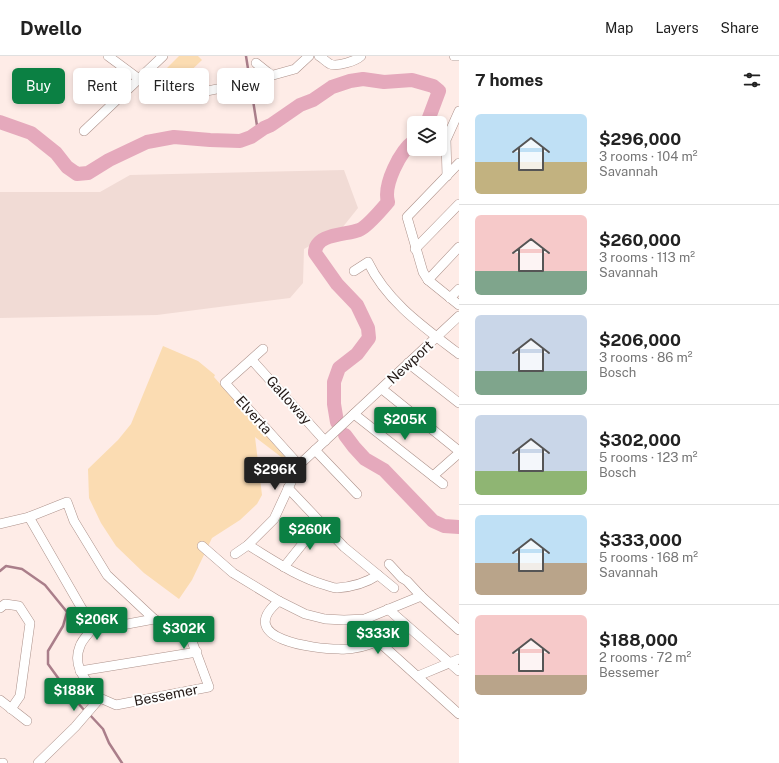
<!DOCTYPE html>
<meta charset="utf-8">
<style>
body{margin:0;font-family:"Public Sans",sans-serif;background:#f6f6f6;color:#222;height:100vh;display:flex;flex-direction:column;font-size:15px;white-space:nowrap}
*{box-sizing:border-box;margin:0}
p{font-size:13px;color:#767676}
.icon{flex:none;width:22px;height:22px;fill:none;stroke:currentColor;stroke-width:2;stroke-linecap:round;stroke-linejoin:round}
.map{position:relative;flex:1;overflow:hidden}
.sheet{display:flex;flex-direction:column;background:#fff;width:320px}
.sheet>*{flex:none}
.top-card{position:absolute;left:12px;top:12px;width:380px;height:36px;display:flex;gap:8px}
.fabs{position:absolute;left:407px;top:60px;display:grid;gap:8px}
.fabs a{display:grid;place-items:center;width:40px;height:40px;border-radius:6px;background:#fff;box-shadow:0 2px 6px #0003;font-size:20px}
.price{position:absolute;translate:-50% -34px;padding:0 9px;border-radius:4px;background:#0b8043;color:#fff;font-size:13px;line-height:26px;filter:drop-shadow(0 1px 2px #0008)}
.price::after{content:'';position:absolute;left:50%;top:24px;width:12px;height:9px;margin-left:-6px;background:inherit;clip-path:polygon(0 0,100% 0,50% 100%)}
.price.current{background:#222;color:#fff}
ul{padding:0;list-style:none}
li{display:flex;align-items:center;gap:12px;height:100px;padding:0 16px}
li+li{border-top:1px solid #e0e0e0}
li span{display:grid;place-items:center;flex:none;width:112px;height:80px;border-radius:6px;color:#555}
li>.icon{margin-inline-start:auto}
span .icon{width:48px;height:48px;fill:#fffc;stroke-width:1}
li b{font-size:17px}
h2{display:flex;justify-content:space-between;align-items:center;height:48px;padding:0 16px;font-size:17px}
.pill{padding:0 14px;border-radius:6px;background:#fff;box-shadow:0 2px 6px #0003;font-size:14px;line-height:36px}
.pill.current{background:#0b8043;color:#fff}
header{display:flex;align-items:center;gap:24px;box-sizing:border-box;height:56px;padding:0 20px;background:#fff;border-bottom:1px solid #e0e0e0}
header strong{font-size:19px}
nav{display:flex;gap:22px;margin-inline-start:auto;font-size:14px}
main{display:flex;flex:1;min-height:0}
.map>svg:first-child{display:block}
.built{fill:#f1dbd5}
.green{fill:#fbdcb2}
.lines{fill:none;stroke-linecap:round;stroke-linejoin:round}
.stream{stroke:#aa7e8a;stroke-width:2.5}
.river{stroke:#e5a9bc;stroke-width:14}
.minor-casing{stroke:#ad928b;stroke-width:10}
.minor{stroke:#fff;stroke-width:9}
.labels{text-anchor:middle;stroke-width:4;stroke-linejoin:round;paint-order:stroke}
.street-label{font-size:14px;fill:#221815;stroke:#fefefe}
</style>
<header>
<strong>Dwello</strong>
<nav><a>Map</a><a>Layers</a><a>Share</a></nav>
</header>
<main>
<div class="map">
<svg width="459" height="707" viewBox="0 0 459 707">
<rect width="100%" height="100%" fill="#feece7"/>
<!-- built -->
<path class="built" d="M344,114L358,152L342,172L304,193L303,227L290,242L157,259L0,262V136H100L130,119Z"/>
<!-- green -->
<g class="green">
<path d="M179,0H198L202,4L177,28L164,15Z"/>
<path d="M163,290L198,305L215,319L214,321L293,410L255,381L262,439L257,448L240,464L212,482L192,524L179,543L144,517L116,490L101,467L89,442L88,413L118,384L131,368Z"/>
</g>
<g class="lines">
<!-- stream -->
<g class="stream">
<path d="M246,0L258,76"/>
<path d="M0,515L6,510L22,513L45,529L67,556L63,570L48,595V608L69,637L85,655"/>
<path d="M89,658L103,673L109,687L122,707"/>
</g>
<!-- river -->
<g class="river">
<path d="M0,66L31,77L56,97L67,111L77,118L88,117L109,104L147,86L174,81L210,84L240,85L251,81L264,72L271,69L300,49L313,44L332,31L350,25L363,23L384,26L412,24L433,30L439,35L427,67"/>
<path d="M337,366L334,348V326L339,312L357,298L369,282L368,272L357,249L337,228L315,197C315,177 347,179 359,174C367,171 382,153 388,146C383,129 400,95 414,85"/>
<path d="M345,379L354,391L365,403L384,414L433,465L444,470L459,471"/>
</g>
<defs>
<g id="minor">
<path d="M108,0L158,37C181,43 220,32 244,27"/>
<path d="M319,0C323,2 326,6 330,8C337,11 356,5 361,0"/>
<path d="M454,0H459"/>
<path d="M256,7L271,19"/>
<path d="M259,23L295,13L309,0"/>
<path d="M84,75L163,0"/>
<path d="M459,107L407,161L423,216L428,224L459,249"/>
<path d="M447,120L446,84L459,55"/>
<path d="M415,193L459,148"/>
<path d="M354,215L368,206C387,246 425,272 459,298"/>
<path d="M428,224L459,191"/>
<path d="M450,242L459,233"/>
<path d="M263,293L225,327L299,409"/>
<path d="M252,304L325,385"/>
<path d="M408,307L459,347"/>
<path d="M382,333L459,395"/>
<path d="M354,358L443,428"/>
<path d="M315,394L357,438"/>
<path d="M433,420L459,397"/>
<path d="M288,432L344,491L394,532"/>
<path d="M29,461L93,572"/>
<path d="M0,468L29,461L67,446L74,465L107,519L154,563L190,580L209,631L116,649L100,642"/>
<path d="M248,489C273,504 297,521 325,529C329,530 333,532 337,532C351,531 366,527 378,519"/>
<path d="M202,490L233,517L279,545L305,558L325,563L344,564L365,563L421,540"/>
<path d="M235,498L248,489L274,463L299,409L459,260"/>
<path d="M389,508L402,522L407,525L421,540L459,574"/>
<path d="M284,511L320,466"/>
<path d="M279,545C233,583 315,593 339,593C352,594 367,590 378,585"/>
<path d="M0,552L5,548L19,550L30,567L20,640L11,653"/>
<path d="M388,553L459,615"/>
<path d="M365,563L368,575L378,585L459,658"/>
<path d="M80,615L197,596"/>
<path d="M418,620L459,603"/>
<path d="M100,642C88,626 71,612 80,590C82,584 89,577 93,572L122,569L154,563"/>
<path d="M0,644L27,665"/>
<path d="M2,707H3"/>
<path d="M38,707L75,671L100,642"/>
</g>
</defs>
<!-- minor casing -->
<use href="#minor" class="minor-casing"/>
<!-- minor -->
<use href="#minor" class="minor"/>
</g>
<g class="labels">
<!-- street labels -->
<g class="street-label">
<text transform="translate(410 306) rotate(-43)" y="5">Newport</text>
<text transform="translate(289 344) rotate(48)" y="5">Galloway</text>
<text transform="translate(254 359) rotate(48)" y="5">Elverta</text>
<text transform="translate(166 639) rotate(-11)" y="5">Bessemer</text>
</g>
</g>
</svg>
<div class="fabs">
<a><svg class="icon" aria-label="layers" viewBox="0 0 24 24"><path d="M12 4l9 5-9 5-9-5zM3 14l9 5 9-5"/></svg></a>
</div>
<b class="price" style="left:405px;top:385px">$205K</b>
<b class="price current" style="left:275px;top:435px">$296K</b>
<b class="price" style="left:310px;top:495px">$260K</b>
<b class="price" style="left:97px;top:585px">$206K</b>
<b class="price" style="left:184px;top:594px">$302K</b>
<b class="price" style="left:378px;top:599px">$333K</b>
<b class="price" style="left:74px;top:656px">$188K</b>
<div class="top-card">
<a class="pill current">Buy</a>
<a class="pill">Rent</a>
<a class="pill">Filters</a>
<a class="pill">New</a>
</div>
</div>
<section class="sheet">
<h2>7 homes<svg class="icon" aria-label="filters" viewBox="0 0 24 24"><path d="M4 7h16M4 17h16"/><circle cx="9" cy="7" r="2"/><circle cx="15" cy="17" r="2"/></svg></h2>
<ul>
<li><span style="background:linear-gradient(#bfe0f5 60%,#c2b280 0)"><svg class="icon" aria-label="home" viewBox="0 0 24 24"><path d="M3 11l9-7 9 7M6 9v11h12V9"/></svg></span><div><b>$296,000</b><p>3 rooms · 104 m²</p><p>Savannah</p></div></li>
<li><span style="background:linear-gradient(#f6c9c9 70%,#7fa58c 0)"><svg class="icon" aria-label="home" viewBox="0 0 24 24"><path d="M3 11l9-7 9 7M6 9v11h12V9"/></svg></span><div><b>$260,000</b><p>3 rooms · 113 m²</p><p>Savannah</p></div></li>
<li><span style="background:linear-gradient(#c9d6e8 70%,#7fa58c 0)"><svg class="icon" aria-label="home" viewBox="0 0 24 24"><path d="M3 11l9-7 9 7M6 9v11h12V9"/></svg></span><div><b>$206,000</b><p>3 rooms · 86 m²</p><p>Bosch</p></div></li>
<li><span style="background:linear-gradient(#c9d6e8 70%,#8fb573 0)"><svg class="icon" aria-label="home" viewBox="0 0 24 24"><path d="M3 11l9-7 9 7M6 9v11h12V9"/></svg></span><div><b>$302,000</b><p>5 rooms · 123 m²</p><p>Bosch</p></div></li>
<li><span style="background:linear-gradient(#bfe0f5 60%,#b9a48a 0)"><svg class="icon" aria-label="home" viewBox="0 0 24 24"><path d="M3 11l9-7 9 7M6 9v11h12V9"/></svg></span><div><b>$333,000</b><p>5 rooms · 168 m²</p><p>Savannah</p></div></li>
<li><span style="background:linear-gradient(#f6c9c9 75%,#b9a48a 0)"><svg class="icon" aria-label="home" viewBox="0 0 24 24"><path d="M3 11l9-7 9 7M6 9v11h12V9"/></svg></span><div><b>$188,000</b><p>2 rooms · 72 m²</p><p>Bessemer</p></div></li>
</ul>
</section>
</main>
